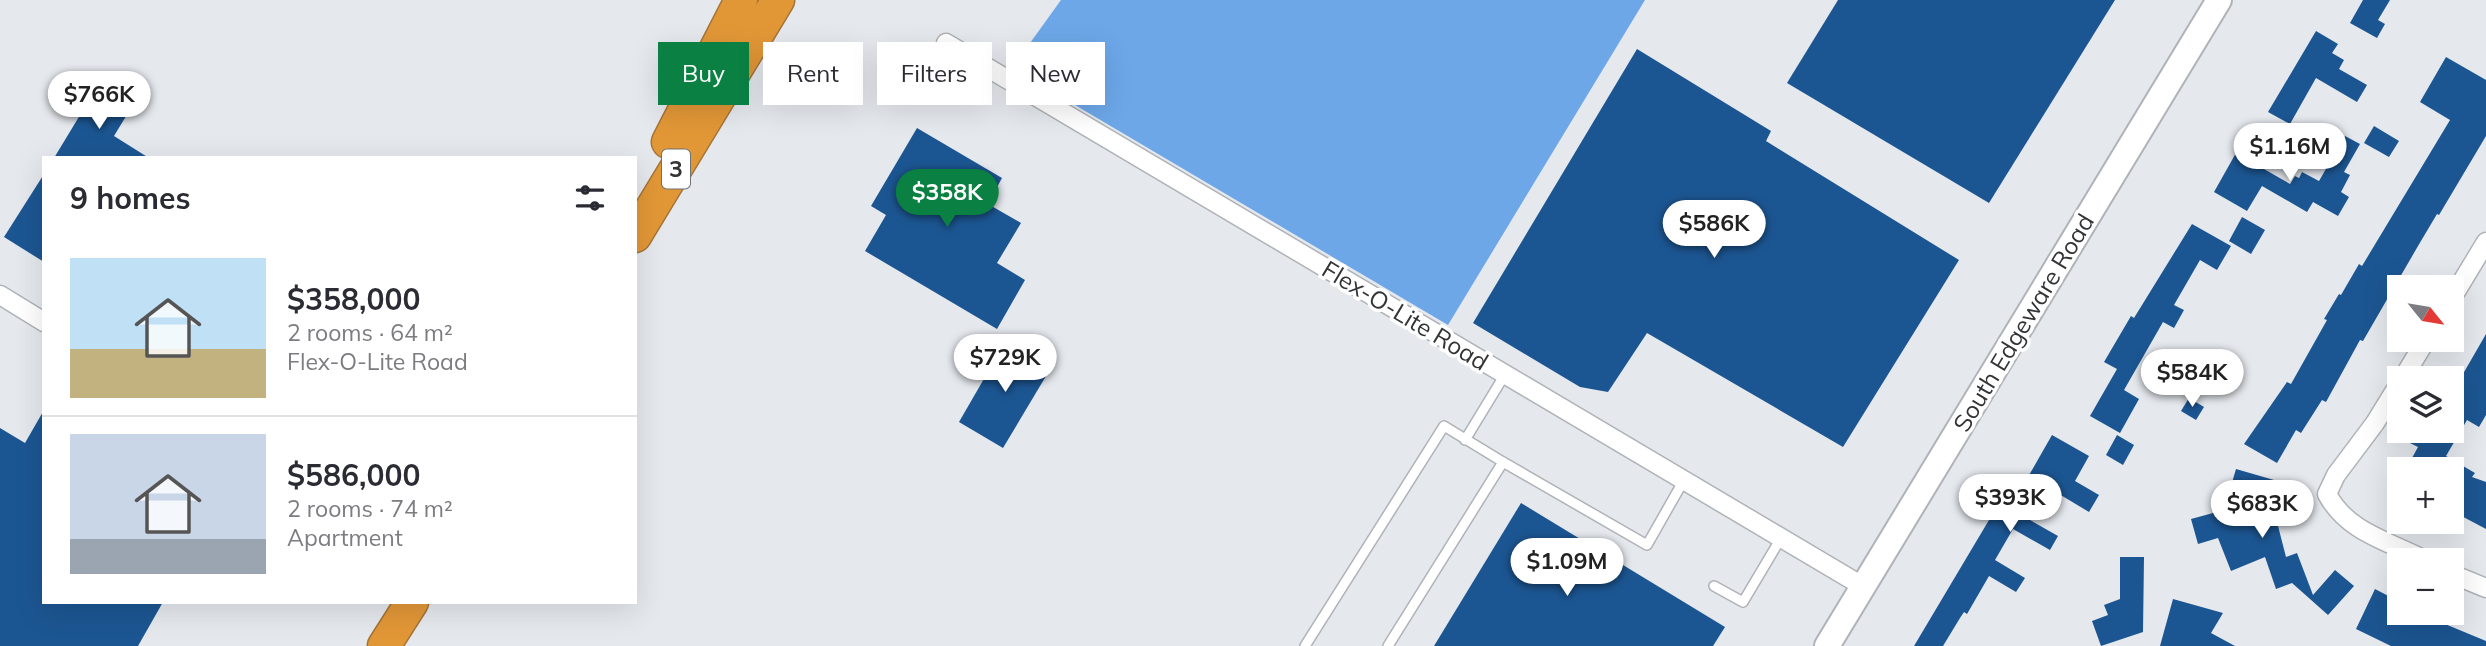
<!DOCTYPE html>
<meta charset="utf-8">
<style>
body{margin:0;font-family:Mulish,sans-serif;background:#f7f7f7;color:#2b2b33;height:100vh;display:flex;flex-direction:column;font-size:26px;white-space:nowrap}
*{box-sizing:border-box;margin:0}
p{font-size:23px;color:#7c7c81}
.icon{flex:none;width:38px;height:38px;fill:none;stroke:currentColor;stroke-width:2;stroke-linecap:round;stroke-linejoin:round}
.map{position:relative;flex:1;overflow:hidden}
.details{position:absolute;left:42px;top:156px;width:595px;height:448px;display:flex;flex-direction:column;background:#fff;border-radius:0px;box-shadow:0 7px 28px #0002}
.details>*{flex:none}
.top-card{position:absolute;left:658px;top:42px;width:665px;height:63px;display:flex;gap:14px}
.needle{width:46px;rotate:120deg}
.controls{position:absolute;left:2387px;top:275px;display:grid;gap:14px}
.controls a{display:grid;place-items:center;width:77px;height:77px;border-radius:0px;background:#fff;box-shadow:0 7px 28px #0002;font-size:35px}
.price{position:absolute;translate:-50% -60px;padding:0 16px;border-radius:24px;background:#fff;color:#222;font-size:23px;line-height:46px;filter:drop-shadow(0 2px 4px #0008)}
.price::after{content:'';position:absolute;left:50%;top:42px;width:21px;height:16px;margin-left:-10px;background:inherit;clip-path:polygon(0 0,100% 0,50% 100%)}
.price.active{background:#0b8043;color:#fff}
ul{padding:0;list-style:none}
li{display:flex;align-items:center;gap:21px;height:175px;padding:0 28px}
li+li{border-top:2px solid #e1e1e2}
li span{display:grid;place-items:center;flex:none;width:196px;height:140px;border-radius:0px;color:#555}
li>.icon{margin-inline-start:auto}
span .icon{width:84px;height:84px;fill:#fffc;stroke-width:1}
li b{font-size:30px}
h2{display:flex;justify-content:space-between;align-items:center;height:84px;padding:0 28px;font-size:30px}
.tag{padding:0 24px;border-radius:0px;background:#fff;box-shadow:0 7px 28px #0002;font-size:24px;line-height:63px}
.tag.active{background:#0b8043;color:#fff}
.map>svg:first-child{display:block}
.forest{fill:#6da7e8}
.building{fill:#1c5692}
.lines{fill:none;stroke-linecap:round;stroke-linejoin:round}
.service-casing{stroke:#afb3b8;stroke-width:12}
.minor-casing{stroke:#afb3b8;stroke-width:21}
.secondary-casing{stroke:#afb3b8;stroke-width:28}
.motorway-casing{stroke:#a57437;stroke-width:35}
.service{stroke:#fff;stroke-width:9}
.minor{stroke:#fff;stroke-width:18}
.secondary{stroke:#fff;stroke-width:24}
.motorway{stroke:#e29737;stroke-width:32}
.labels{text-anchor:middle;stroke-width:7;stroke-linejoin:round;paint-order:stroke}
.shield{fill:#fff;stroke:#707172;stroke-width:2}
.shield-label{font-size:23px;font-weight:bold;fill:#333436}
.street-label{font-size:24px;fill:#333436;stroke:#fff}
</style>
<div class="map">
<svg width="2486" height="646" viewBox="0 0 2486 646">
<rect width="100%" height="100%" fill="#e5e9ee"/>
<!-- forest -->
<path class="forest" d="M1061,0H1645L1448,325L1012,68Z"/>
<!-- building -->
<g class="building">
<path d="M1838,0H2115L1989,203L1787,83Z"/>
<path d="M2363,0H2390L2378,20L2385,24L2377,38L2350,23Z"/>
<path d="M2316,31L2338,44L2332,53L2344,60L2339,69L2367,85L2357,102L2316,78L2290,124L2268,112Z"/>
<path d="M1637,49L1771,131L1766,141L1959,260L1843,447L1647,333L1608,392L1580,387L1473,323Z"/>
<path d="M2446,57L2486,80V136L2439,215L2437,214L2418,246L2363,341L2360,340L2326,402L2322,400L2301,433L2296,430L2277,463L2244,444L2287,382L2291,384L2327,320L2324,319L2339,294L2341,295L2359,264L2362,266L2450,120L2420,102Z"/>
<path d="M97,87L131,108L114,136L149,158H54Z"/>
<path d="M2374,126L2399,141L2389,157L2364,143Z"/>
<path d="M917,128L1002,178L988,204L1021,223L997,263L1025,280L997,329L865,251L886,215L871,206Z"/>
<path d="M2345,136L2360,144L2344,172L2350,175L2341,192L2349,197L2338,216L2313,202L2307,212L2262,186L2247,211L2214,192L2236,153L2290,184L2295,176L2299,178L2302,172L2319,181Z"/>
<path d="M44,174V262L4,237Z"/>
<path d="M2242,217L2265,230L2251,254L2229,241Z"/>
<path d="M2192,224L2231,246L2217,270L2200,260L2174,305L2184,310L2174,328L2163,322L2124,390L2139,399L2120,433L2090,416L2117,369L2104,362L2131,316L2134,318Z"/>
<path d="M2486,334V415L2479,427L2467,420L2446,456L2475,473L2472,477L2486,482V529L2452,511V469H2406L2418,447L2410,443L2417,430H2432L2452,442V393Z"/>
<path d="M1007,339L1052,366L1003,448L959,422Z"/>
<path d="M2189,398L2204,407L2196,420L2181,411Z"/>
<path d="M44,410V602H163L138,646H0V428L25,443Z"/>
<path d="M2052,435L2089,456L2075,481L2099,495L2089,512L2049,488L2030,520L2058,536L2050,550L2013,529L1995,560L2025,578L2016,592L1989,576L1967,614L1964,612L1960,618L1943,646H1914L2014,478L2024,484Z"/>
<path d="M2117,435L2134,445L2123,465L2106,455Z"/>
<path d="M2236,469L2274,480L2260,527L2277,522L2286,557L2297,553L2313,595L2335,570L2354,586L2328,615L2292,583L2276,589L2265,557L2231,571L2218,538L2198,544L2191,519L2224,510Z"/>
<path d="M1521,503L1725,627L1713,646H1434Z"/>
<path d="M2120,557H2144L2143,632L2101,646L2092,621L2108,615L2104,605L2120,599Z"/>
<path d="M2375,589L2398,601L2392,612H2416L2486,641V646H2391L2356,629Z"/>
<path d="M2173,599L2223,613L2211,633L2235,646H2160Z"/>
</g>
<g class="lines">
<defs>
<g id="service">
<path d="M1465,440L1504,376"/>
<path d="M1714,586L1743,602L1781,538"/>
<path d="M1305,646L1444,426L1503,462"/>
<path d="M1388,646L1503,462L1647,545L1684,480"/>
</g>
<g id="minor">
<path d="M946,43L1864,587"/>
<path d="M0,295L44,322"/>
<path d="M2452,298L2486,242"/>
<path d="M2403,378L2426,340"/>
<path d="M2399,384L2375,423L2336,475L2327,494C2347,532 2388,541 2425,560"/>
<path d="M2452,574L2486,588"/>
</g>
<path id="secondary" d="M1827,646L2219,0"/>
<g id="motorway">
<path d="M668,142L741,0"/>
<path d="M635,236L778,0"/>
<path d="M384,646L412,602"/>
</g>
</defs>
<!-- service casing -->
<use href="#service" class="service-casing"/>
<!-- minor casing -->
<use href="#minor" class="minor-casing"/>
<!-- secondary casing -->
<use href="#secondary" class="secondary-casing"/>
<!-- motorway casing -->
<use href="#motorway" class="motorway-casing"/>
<!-- service -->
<use href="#service" class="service"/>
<!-- minor -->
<use href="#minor" class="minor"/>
<!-- secondary -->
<use href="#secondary" class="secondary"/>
<!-- motorway -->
<use href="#motorway" class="motorway"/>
</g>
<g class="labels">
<!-- shield labels -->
<rect class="shield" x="662" y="149.5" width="28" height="39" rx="5"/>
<g class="shield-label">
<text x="676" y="177">3</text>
</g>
<!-- street labels -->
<g class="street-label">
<text transform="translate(1405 316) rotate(31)" y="8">Flex-O-Lite Road</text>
<text transform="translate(2024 323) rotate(-59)" y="8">South Edgeware Road</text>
</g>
</g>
</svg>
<div class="controls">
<a><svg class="needle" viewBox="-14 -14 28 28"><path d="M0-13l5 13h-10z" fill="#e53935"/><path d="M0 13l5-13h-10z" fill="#7c7c81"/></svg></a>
<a><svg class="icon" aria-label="layers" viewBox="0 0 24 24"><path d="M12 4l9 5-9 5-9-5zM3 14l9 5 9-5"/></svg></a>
<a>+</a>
<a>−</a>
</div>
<b class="price" style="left:99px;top:131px">$766K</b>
<b class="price" style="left:2290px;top:183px">$1.16M</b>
<b class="price active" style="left:947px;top:229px">$358K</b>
<b class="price" style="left:1714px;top:260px">$586K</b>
<b class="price" style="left:1005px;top:394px">$729K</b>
<b class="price" style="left:2192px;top:409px">$584K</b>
<b class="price" style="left:2010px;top:534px">$393K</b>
<b class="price" style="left:2262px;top:540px">$683K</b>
<b class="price" style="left:1567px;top:598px">$1.09M</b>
<div class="top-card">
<a class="tag active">Buy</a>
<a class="tag">Rent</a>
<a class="tag">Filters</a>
<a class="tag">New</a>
</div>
<section class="details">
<h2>9 homes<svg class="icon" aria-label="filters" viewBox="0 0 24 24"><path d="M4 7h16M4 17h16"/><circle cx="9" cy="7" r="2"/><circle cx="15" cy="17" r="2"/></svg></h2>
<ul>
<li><span style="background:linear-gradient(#bfe0f5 65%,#c2b280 0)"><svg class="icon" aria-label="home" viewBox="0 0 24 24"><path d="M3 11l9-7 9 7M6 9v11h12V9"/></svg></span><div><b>$358,000</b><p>2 rooms · 64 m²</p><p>Flex-O-Lite Road</p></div></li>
<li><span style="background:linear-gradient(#c9d6e8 75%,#9aa5b1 0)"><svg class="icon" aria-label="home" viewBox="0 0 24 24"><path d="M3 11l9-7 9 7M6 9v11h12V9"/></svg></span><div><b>$586,000</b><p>2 rooms · 74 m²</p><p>Apartment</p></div></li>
</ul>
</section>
</div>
